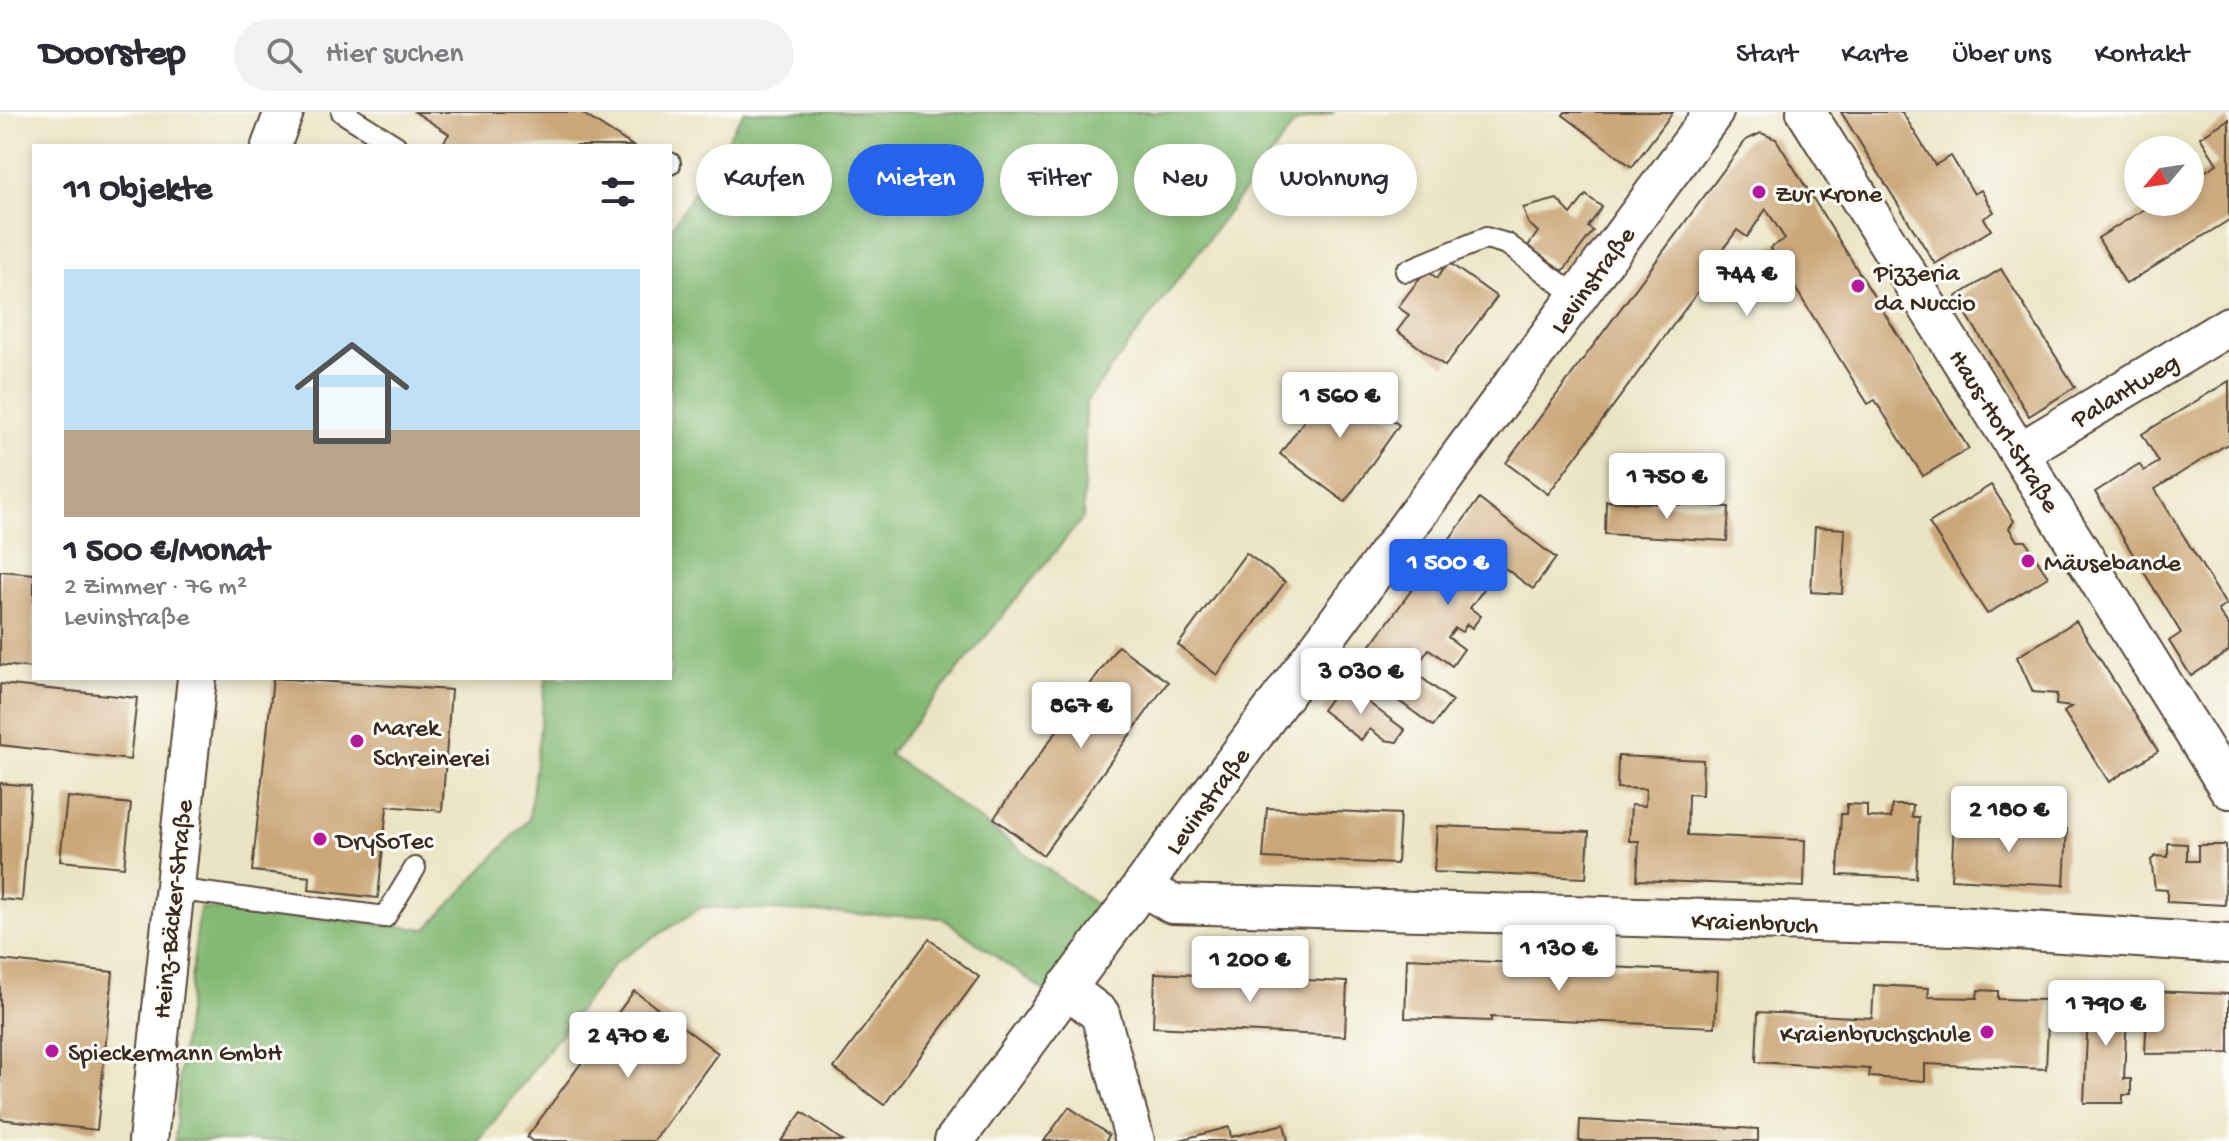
<!DOCTYPE html>
<html lang="de">
<meta charset="utf-8">
<style>
body{margin:0;font-family:"Gochi Hand",sans-serif;background:#f2f2f3;color:#2b2b33;height:100vh;display:flex;flex-direction:column;font-size:30px;white-space:nowrap}
*{box-sizing:border-box;margin:0}
p{font-size:26px;color:#7c7c81}
.icon{flex:none;width:44px;height:44px;fill:none;stroke:currentColor;stroke-width:2;stroke-linecap:round;stroke-linejoin:round}
.map{position:relative;flex:1;overflow:hidden}
.details{position:absolute;left:32px;top:32px;width:640px;height:536px;display:flex;flex-direction:column;background:#fff;border-radius:0px;box-shadow:0 4px 12px #0003}
.details>*{flex:none}
.guide{position:absolute;left:696px;top:32px;width:760px;height:72px;display:flex;gap:16px}
.needle{width:52px;rotate:241deg}
.buttons{position:absolute;left:2124px;top:24px;display:grid;gap:16px}
.buttons a{display:grid;place-items:center;width:80px;height:80px;border-radius:50%;background:#fff;box-shadow:0 4px 12px #0003;font-size:40px}
.price{position:absolute;translate:-50% -68px;padding:0 18px;border-radius:8px;background:#fff;color:#222;font-size:26px;line-height:52px;filter:drop-shadow(0 2px 4px #0008)}
.price::after{content:'';position:absolute;left:50%;top:48px;width:24px;height:18px;margin-left:-12px;background:inherit;clip-path:polygon(0 0,100% 0,50% 100%)}
.price.current{background:#2563eb;color:#fff}
ul{padding:0;list-style:none}
li{display:grid;align-content:center;gap:16px;height:424px;padding:0 32px}
li span{display:grid;place-items:center;height:248px;border-radius:0px;color:#555}
li>.icon{margin-inline-start:auto}
span .icon{width:144px;height:144px;fill:#fffc;stroke-width:1}
li b{font-size:34px}
h2{display:flex;justify-content:space-between;align-items:center;height:96px;padding:0 32px;font-size:34px}
.pill{padding:0 28px;border-radius:36px;background:#fff;box-shadow:0 4px 12px #0003;font-size:28px;line-height:72px}
.pill.current{background:#2563eb;color:#fff}
header{display:flex;align-items:center;gap:48px;box-sizing:border-box;height:112px;padding:0 40px;background:#fff;border-bottom:2px solid #e1e1e2}
header strong{font-size:38px}
nav{display:flex;gap:44px;margin-inline-start:auto;font-size:28px}
.search{width:560px;height:72px;background:#f2f2f3;display:flex;align-items:center;gap:20px;box-sizing:border-box;padding:0 28px;border-radius:44px;color:#7c7c81;font-size:30px}
.map>svg:first-child{display:block}
.forest{fill:#84b974;stroke:#607249;stroke-width:2}
.building{fill:#cba779}
.lines{fill:none;stroke-linecap:round;stroke-linejoin:round}
.service-casing{stroke:#554637;stroke-width:24}
.minor-casing{stroke:#554637;stroke-width:42}
.service{stroke:#fff;stroke-width:20}
.minor{stroke:#fff;stroke-width:38}
.poi-dot{fill:#b5179e;stroke:#fdfcf7;stroke-width:3}
.labels{text-anchor:middle;stroke-width:6;stroke-linejoin:round;paint-order:stroke}
.poi-label{font-size:26px;fill:#3b2a1e;stroke:#fdfcf7;text-anchor:start}
.street-label{font-size:26px;fill:#3b2a1e;stroke:#fdfcf7}
</style>
<header>
<strong>Doorstep</strong>
<div class="search"><svg class="icon" aria-label="search" viewBox="0 0 24 24"><circle cx="10" cy="10" r="6"/><path d="M15 15l6 6"/></svg>Hier suchen</div>
<nav><a>Start</a><a>Karte</a><a>Über uns</a><a>Kontakt</a></nav>
</header>
<div class="map">
<svg width="2229" height="1029" viewBox="0 0 2229 1029">
<rect width="100%" height="100%" fill="#fdfcf7"/>
<filter id="ink" filterUnits="userSpaceOnUse"><feTurbulence type="fractalNoise" baseFrequency=".0125" numOctaves="2"/><feDisplacementMap in="SourceGraphic" scale="16" xChannelSelector="R" yChannelSelector="G"/><feConvolveMatrix kernelMatrix="1 2 1 2 8 2 1 2 1" color-interpolation-filters="sRGB"/></filter>
<filter id="wash" filterUnits="userSpaceOnUse"><feTurbulence type="fractalNoise" baseFrequency=".006" numOctaves="4" result="noise"/><feDisplacementMap in="SourceGraphic" scale="32" xChannelSelector="R" yChannelSelector="G"/><feGaussianBlur stdDeviation="1.8" result="paint"/><feColorMatrix in="noise" values="0 0 0 0 0 0 0 0 0 0 0 0 0 0 0 0 0 1.4 0 .05"/><feComposite in="paint" operator="in"/></filter>
<g filter="url(#wash)">
<rect width="100%" height="100%" fill="#ebe4c4"/>
<!-- forest -->
<path class="forest" d="M744,0H1335L1295,11L1086,290L1083,406L889,642L1113,805L1054,886L942,806L702,795L615,851L479,1029H175L180,955L200,796L427,817L529,707L546,566H670V118Z"/>
<g id="blocks">
<!-- building -->
<g class="building">
<path d="M415,0H580L633,34H441L449,22Z"/>
<path d="M1565,0H1673L1632,55L1563,3Z"/>
<path d="M1841,0H1902L1935,53L1951,44L1974,82L1981,78L1994,100L1984,106L1991,118L1935,152Z"/>
<path d="M2229,7V108L2126,172L2098,126L2156,90H2190V69L2217,52L2200,25Z"/>
<path d="M1761,21L1776,27L1969,337L1923,364L1875,288L1868,292L1770,136L1785,127L1766,97L1747,125L1737,118L1724,136L1728,139L1548,382L1506,351L1746,28Z"/>
<path d="M1586,83L1602,95L1588,115L1593,119L1563,159L1528,134L1538,120L1528,111L1523,96L1557,87L1571,102Z"/>
<path d="M1448,150L1497,185L1445,254L1397,219L1409,203L1398,195L1426,158L1437,166Z"/>
<path d="M2001,157L2075,275L2029,304L1956,185Z"/>
<path d="M1336,265L1399,313L1345,390L1280,342Z"/>
<path d="M2229,269V331L2155,377L2226,493L2218,498L2229,515V539L2191,564L2169,529L2181,521L2095,380L2139,352L2144,359L2159,350L2142,322Z"/>
<path d="M1991,373L2014,409L2009,416L2017,429H2026L2048,465L1987,502L1929,411Z"/>
<path d="M1479,387L1556,446L1533,477L1494,448L1480,468L1487,473L1470,496L1481,504L1472,516L1467,512L1462,520L1455,516L1448,525L1464,537L1452,554L1429,537L1413,559L1452,589L1433,614L1354,556Z"/>
<path d="M1606,389L1729,395L1727,429L1605,422Z"/>
<path d="M1815,415L1845,417L1842,482L1811,480Z"/>
<path d="M1246,441L1285,470L1217,563L1178,533Z"/>
<path d="M0,459L34,462V556L0,553Z"/>
<path d="M2076,509L2158,639L2109,670L2064,600L2071,595L2056,593L2057,582L2033,580L2017,545Z"/>
<path d="M1118,534L1168,570L1043,743L994,706Z"/>
<path d="M273,566L451,578L442,699L387,694L378,786L309,778L310,765L252,759Z"/>
<path d="M1342,571L1405,618L1397,630L1385,628L1370,617L1361,628L1322,598Z"/>
<path d="M0,572L137,586L130,648L0,633Z"/>
<path d="M1618,644L1703,648L1702,683L1688,682L1687,723L1805,728L1804,775L1637,768L1639,729H1629L1631,693L1645,694L1646,677L1617,676Z"/>
<path d="M0,671L31,674L22,789L0,787Z"/>
<path d="M67,685L131,692L124,755L60,749Z"/>
<path d="M1847,692L1867,693V705L1891,706L1892,693H1913L1912,705H1919L1916,766L1838,763L1841,702H1846Z"/>
<path d="M1267,696L1400,702L1397,752L1263,746Z"/>
<path d="M1954,711L2067,717L2064,773L1951,767Z"/>
<path d="M1437,714L1589,720L1586,766L1434,760Z"/>
<path d="M2168,731L2187,732V749H2198V733H2226L2225,793L2167,790V778L2155,777L2151,748L2156,744L2168,745Z"/>
<path d="M929,827L979,865L884,993L834,956Z"/>
<path d="M1407,846L1718,860L1715,915L1491,905V909L1405,906Z"/>
<path d="M0,848L113,860L97,1018L0,1007Z"/>
<path d="M1155,861L1347,870L1345,924L1153,915Z"/>
<path d="M1874,873L1929,876L1928,885L1977,886L1978,878L1998,879V887L2049,888L2046,957L1925,952V969L1869,965L1870,957L1756,950L1758,900L1872,906Z"/>
<path d="M2089,877L2128,879L2124,967H2131V983H2123V991H2084Z"/>
<path d="M634,879L718,941L654,1029H532L527,1025Z"/>
<path d="M2148,879L2229,882V941L2145,942Z"/>
<path d="M1069,995L1109,1023L1106,1029H1044Z"/>
<path d="M802,1000L843,1029H781Z"/>
<path d="M1580,1008L1758,1017V1029H1579Z"/>
<path d="M1284,1012L1288,1029H1176L1229,1015L1231,1025Z"/>
</g>
</g>
</g>
<g filter="url(#ink)">
<use href="#blocks" fill-opacity="0" stroke="#554637" stroke-width="2"/>
<g class="lines">
<defs>
<g id="service">
<path d="M342,0L396,34"/>
<path d="M670,52V51"/>
<path d="M1406,159L1486,126L1507,132L1578,185"/>
<path d="M173,777L385,805L415,756"/>
</g>
<g id="minor">
<path d="M1806,0L2229,677"/>
<path d="M271,34L284,0"/>
<path d="M2020,340L2229,214"/>
<path d="M1142,774L1172,792L1956,814L2229,832"/>
<path d="M1066,876L1100,902L1135,1029"/>
<path d="M148,1029L197,566"/>
<path d="M954,1029L1714,0"/>
</g>
</defs>
<!-- service casing -->
<use href="#service" class="service-casing"/>
<!-- minor casing -->
<use href="#minor" class="minor-casing"/>
<!-- service -->
<use href="#service" class="service"/>
<!-- minor -->
<use href="#minor" class="minor"/>
</g>
</g>
<!-- markers -->
<g class="poi-dot">
<circle cx="1759" cy="80" r="8"/>
<circle cx="1858" cy="174" r="8"/>
<circle cx="2028" cy="449" r="8"/>
<circle cx="357" cy="629" r="8"/>
<circle cx="320" cy="727" r="8"/>
<circle cx="1987" cy="920" r="8"/>
<circle cx="52" cy="939" r="8"/>
</g>
<g class="labels">
<!-- poi labels -->
<g class="poi-label">
<text x="1775" y="89">Zur Krone</text>
<text x="1874" y="168">Pizzeria<tspan x="1874" dy="30">da Nuccio</tspan></text>
<text x="2044" y="458">Mäusebande</text>
<text x="373" y="623">Marek<tspan x="373" dy="30">Schreinerei</tspan></text>
<text x="336" y="736">DrySoTec</text>
<text x="1971" y="929" text-anchor="end">Kraienbruchschule</text>
<text x="68" y="948">Spieckermann GmbH</text>
</g>
<!-- street labels -->
<g class="street-label">
<text transform="translate(1591 167) rotate(-54)" y="9">Levinstraße</text>
<text transform="translate(2124 277) rotate(-31)" y="9">Palantweg</text>
<text transform="translate(2006 318) rotate(58)" y="9">Haus-Horl-Straße</text>
<text transform="translate(1206 688) rotate(-54)" y="9">Levinstraße</text>
<text transform="translate(171 797) rotate(-84)" y="9">Heinz-Bäcker-Straße</text>
<text transform="translate(1755 809) rotate(2)" y="9">Kraienbruch</text>
</g>
</g>
</svg>
<div class="buttons">
<a><svg class="needle" viewBox="-14 -14 28 28"><path d="M0-13l5 13h-10z" fill="#e53935"/><path d="M0 13l5-13h-10z" fill="#7c7c81"/></svg></a>
</div>
<b class="price" style="left:1747px;top:206px">744 €</b>
<b class="price" style="left:1340px;top:328px">1 560 €</b>
<b class="price" style="left:1667px;top:409px">1 750 €</b>
<b class="price current" style="left:1448px;top:495px">1 500 €</b>
<b class="price" style="left:1361px;top:604px">3 030 €</b>
<b class="price" style="left:1081px;top:638px">867 €</b>
<b class="price" style="left:2009px;top:742px">2 180 €</b>
<b class="price" style="left:1559px;top:881px">1 130 €</b>
<b class="price" style="left:1250px;top:892px">1 200 €</b>
<b class="price" style="left:2106px;top:936px">1 790 €</b>
<b class="price" style="left:628px;top:968px">2 470 €</b>
<div class="guide">
<a class="pill">Kaufen</a>
<a class="pill current">Mieten</a>
<a class="pill">Filter</a>
<a class="pill">Neu</a>
<a class="pill">Wohnung</a>
</div>
<section class="details">
<h2>11 Objekte<svg class="icon" aria-label="filters" viewBox="0 0 24 24"><path d="M4 7h16M4 17h16"/><circle cx="9" cy="7" r="2"/><circle cx="15" cy="17" r="2"/></svg></h2>
<ul>
<li><span style="background:linear-gradient(#bfe0f5 65%,#b9a48a 0)"><svg class="icon" aria-label="home" viewBox="0 0 24 24"><path d="M3 11l9-7 9 7M6 9v11h12V9"/></svg></span><div><b>1 500 €/Monat</b><p>2 Zimmer · 76 m²</p><p>Levinstraße</p></div></li>
</ul>
</section>
</div>
